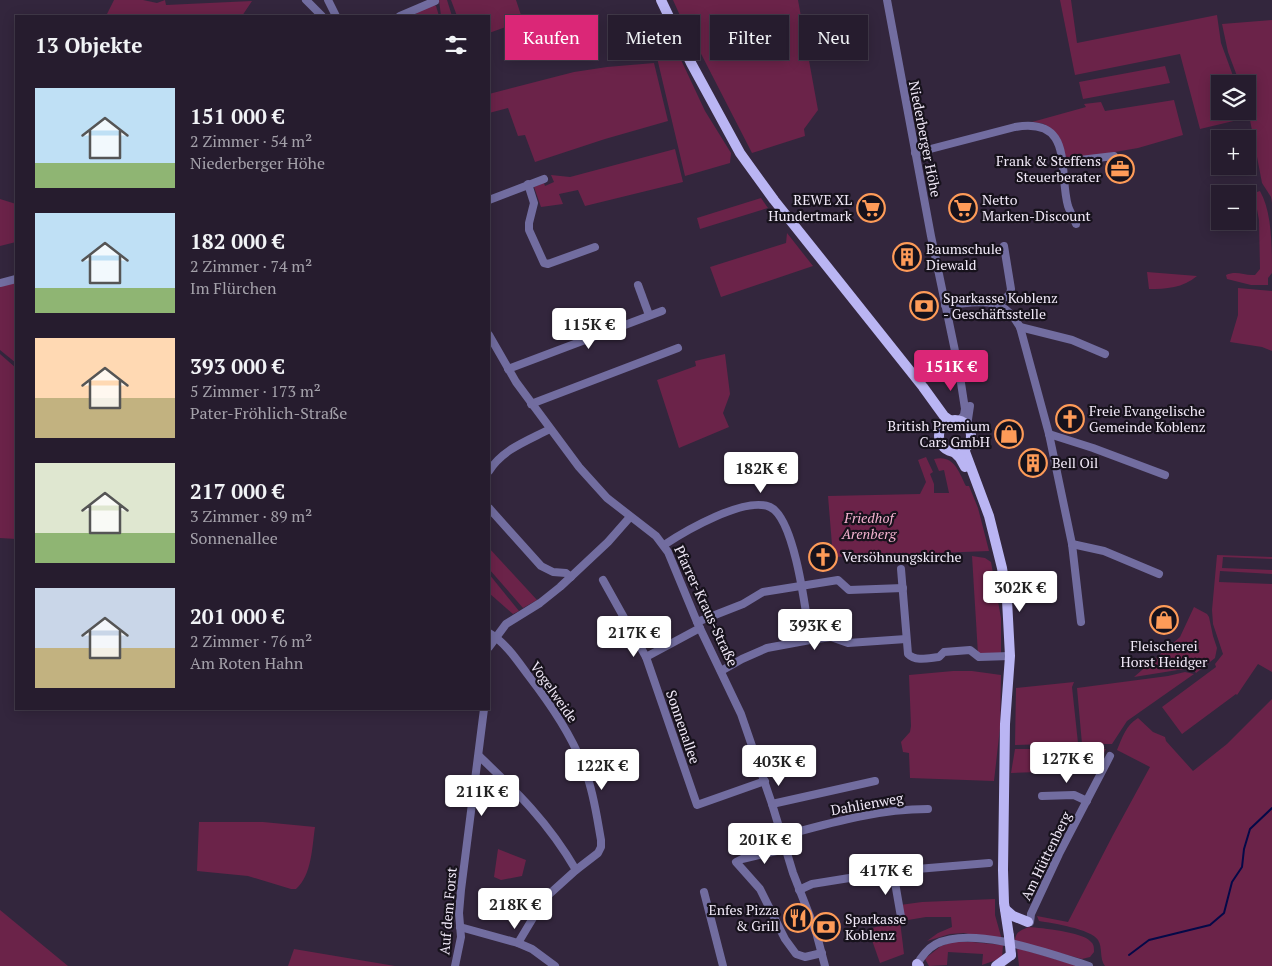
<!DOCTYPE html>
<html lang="de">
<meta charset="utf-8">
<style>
body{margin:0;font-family:"PT Serif",serif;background:#2e2536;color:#f1f3f6;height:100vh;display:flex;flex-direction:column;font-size:19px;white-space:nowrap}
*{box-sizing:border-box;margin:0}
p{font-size:16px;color:#a4a1aa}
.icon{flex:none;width:28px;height:28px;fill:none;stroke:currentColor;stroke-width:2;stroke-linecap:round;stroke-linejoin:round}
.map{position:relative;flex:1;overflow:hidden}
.side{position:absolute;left:15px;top:15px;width:475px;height:695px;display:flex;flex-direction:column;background:#261c2e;border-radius:0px;box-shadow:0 2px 12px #0003,0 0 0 1px #423a4a}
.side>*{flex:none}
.top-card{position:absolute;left:505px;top:15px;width:475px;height:45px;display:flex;gap:10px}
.fabs{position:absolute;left:1211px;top:75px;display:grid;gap:10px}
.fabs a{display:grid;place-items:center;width:45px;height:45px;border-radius:0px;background:#261c2e;box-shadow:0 2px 12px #0003,0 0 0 1px #423a4a;font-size:25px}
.price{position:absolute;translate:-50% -42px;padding:0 11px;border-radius:5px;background:#fff;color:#222;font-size:16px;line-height:32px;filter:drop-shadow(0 1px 2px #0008)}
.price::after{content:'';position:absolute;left:50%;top:30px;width:15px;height:11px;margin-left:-8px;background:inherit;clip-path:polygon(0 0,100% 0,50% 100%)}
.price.selected{background:#db2777;color:#fff}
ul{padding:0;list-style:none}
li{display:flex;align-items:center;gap:15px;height:125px;padding:0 20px}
li span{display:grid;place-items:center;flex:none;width:140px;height:100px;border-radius:0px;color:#555}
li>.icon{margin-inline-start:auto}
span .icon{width:60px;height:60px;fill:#fffc;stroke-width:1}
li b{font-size:21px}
h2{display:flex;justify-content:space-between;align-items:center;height:60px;padding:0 20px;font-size:21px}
.chip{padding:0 18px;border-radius:0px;background:#261c2e;box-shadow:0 2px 12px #0003,0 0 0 1px #423a4a;font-size:18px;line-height:45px}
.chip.selected{background:#db2777;color:#fff}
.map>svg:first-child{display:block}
.green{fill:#6b2349}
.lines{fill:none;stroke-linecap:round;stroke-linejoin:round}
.stream{stroke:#040948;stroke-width:2}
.minor{stroke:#726da0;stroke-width:8}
.major{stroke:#bab5f3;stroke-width:10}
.major-bridge{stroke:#bab5f3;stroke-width:10}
.labels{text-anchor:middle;stroke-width:4.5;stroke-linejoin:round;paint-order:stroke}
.street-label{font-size:14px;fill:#f0e8f7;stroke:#17121c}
.poi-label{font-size:14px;fill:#f0e8f7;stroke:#17121c;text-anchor:start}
.park-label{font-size:14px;font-style:italic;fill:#f6b3d1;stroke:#17121c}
</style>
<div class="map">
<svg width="1272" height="966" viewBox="0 0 1272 966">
<rect width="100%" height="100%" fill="#33263d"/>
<!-- green -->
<g class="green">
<path d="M114,0H143L157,3L165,0L166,5L252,1L242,16H106Z"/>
<path d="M439,0H447L452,16H441Z"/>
<path d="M451,0H516L523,21L489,33V16H457Z"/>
<path d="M673,0H798L818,110L804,129L805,136L752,153L695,42L691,40Z"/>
<path d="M1060,0H1071L1077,43L1217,15L1221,43L1236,84H1220V111H1246V118L1200,129L1180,54L1075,75Z"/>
<path d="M432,4L436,6L439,16H417L416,12Z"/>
<path d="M1272,20V203L1271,197L1262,183L1250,120V110L1248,103V84H1240L1228,52L1222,24Z"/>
<path d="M658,38L675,47L705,111L731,153L730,163L685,176L658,62L656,48Z"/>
<path d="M654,63L668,121L605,139L535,162L525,135L518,136L508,108L489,113V94L574,72L607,67Z"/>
<path d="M1165,66L1170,83L1083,99L1079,82Z"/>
<path d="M1174,100L1183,135L1138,148L1069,160L1066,159C1064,146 1056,131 1044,124C1041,123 1035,122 1032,122L1086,107L1084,104L1101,102L1105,111Z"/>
<path d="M675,149L683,182L585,206L578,190L559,194L563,204L541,207L534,187L544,183L545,186L554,182L551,175L570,177Z"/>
<path d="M1260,191C1272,212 1272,246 1272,273L1268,278V285H1251L1227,279L1226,275C1237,270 1244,276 1255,275L1260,269L1259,220L1254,193Z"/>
<path d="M761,198L768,208L700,229L697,218Z"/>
<path d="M0,199L16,204V242L0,246Z"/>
<path d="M787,233L813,266L721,297L710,267L786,243Z"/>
<path d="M1147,272L1197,276C1183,288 1166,289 1149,289Z"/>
<path d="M16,281V363L0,350V285Z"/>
<path d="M1238,288L1272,291V289V351L1262,347L1230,342L1238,315Z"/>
<path d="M0,354L16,368V539L0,538Z"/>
<path d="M725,354L730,394L723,413L729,427L679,448L657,380L696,366L695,361Z"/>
<path d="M926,457L933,472L930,474L934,484V493H949L944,470L939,471L934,459C954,454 959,472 966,486H969L978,508L989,551L833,557L828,496L920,494L926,482L918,460Z"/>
<path d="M489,548L537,600L523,608L489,569Z"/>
<path d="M1217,555L1272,557V559L1223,557L1222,568L1272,570V574L1220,571L1219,582L1272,584V672L1258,664L1237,695L1236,694L1182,734L1162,707L1216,667L1215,664L1223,654L1213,624L1212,610Z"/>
<path d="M972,556L985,558L991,562L1001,618V653L978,654Z"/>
<path d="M489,574L519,611L513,614L489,593Z"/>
<path d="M1194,607L1207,614L1209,617L1213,636L1217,648L1215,658L1196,673L1194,670L1184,669L1134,677L1180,637Z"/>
<path d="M830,611L833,635L813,637L811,613Z"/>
<path d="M953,671H972L1001,675L1000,728L994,781L910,778L909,753L903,752L901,742L910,732L911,726L909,675Z"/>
<path d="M1185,672L1194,674L1127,721L1112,744H1082L1077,688L1168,676Z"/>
<path d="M1074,682L1072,687L1078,743L1015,745L1016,688Z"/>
<path d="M1272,699V966H1105C1099,958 1103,948 1098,940C1091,929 1052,923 1039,921L1037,916L1068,922L1113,835L1150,767L1117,750C1122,738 1126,725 1138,718L1153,732L1165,737L1166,741L1193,771L1227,744Z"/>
<path d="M1015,749H1106L1102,757L1105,759L1100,770L1011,773Z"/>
<path d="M199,822H263L315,827C312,847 312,875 296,889H291L248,876L197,871Z"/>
<path d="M498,849L526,860L522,876L501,880L494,877Z"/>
<path d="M995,899V915L1002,940L964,933L950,934L927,941L938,933L952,927L951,917H926L902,921L900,905L922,902Z"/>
<path d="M0,910L68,966H0Z"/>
<path d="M900,921L904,954L880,963L868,929Z"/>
<path d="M1029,927C1042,928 1082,932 1090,941C1094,944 1094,947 1094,952L1090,957L1082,959L1015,941C1015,932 1021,930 1029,927Z"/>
<path d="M953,942H972L1003,945L1002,958L982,965L983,954L948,952L947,965L929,966L925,959L927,957L941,946Z"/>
<path d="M1017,948L1079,966H1019Z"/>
<path d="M294,949L395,966H288Z"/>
</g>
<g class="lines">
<!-- stream -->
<path class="stream" d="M1129,955L1149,940L1210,925L1224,913L1232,882L1242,867L1244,849L1250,829L1272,808"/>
<!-- minor -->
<g class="minor">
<path d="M306,0L322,16"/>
<path d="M328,0L336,16"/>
<path d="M887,0L931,236L959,370L965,409L964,415L959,421"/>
<path d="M400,16L435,1"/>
<path d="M915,153L1015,127C1075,117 1058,171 1068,206C1070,212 1074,218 1076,224"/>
<path d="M1063,162L1114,156"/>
<path d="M528,184L534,203L529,223V230L544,263L548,264L595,247"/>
<path d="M489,200L544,179"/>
<path d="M0,283L16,279"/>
<path d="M638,285L649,315"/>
<path d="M999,304L1010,294L1011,289L1004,246"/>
<path d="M945,305C978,303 1001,293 1020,327L1049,434L1072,544L1081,622"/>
<path d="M1020,327L1072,340L1105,354"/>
<path d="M489,335L516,382L579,467L607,498L656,536L668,552L697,622L741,714L772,804L793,873L816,932L825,966"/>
<path d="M508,369L662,311"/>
<path d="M531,404L678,348"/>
<path d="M967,426L970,406"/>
<path d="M1049,434L1093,448L1165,475"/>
<path d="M489,471C503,449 527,441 550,429"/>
<path d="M489,508L541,566L553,572L566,573L571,577"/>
<path d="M1072,544L1104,551L1159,574"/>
<path d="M664,545C685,531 745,496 770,507C795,518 806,613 810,640"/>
<path d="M901,569L908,654C916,662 929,658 939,657L944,652L970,650L979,657L1010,656"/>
<path d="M603,580L646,657L700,628"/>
<path d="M697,622L743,604L763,592L838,580L849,590L903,588"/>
<path d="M489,633C505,642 517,660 528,675C551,705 573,737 586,773C594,794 597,818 601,840V847L598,853L576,870L545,898L518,943"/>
<path d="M489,647L506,624L540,603L560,587L608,542L630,517"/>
<path d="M646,657L697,805L765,781"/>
<path d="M721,671L742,659L767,648L810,640L831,637L848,643L906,639"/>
<path d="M479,756C518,793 548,822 576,870"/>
<path d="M1042,796L1074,795L1087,801"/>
<path d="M772,804L875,781"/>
<path d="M782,836C830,823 877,809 928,809"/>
<path d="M785,849L742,859L736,862L760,889L785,939L796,954L805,957L822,953"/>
<path d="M893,871L901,917"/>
<path d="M799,890L812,884L893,871L989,863"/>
<path d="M704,892L723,966"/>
<path d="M1030,922L1031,914L1059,854L1110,756"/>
<path d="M460,927L518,943L532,949L555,966"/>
<path d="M455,966L461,937L459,913L461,890L484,709"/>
<path d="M916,966C921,957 927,949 936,944C973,925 1051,954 1089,966"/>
</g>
<!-- major -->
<g class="major">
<path d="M661,0L691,63L740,153L774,200L923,387L944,416L951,421"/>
<circle cx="955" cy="436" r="16"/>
<path d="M964,449L989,516L1002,568L1007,600L1010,656L1005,724L1003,870L1004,903L1009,936"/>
<path d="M954,452L960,458L965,467"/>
<path d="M1005,909L1013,916L1028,922"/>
<path d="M917,964L919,966"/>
<path d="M996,966L1011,955"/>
</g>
<!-- major-bridge -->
<path class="major-bridge" d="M1009,936L1011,955"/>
</g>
<!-- icons -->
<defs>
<symbol id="office-ring" viewBox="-11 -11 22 22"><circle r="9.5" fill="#17121c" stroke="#fe9b58" stroke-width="1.5"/><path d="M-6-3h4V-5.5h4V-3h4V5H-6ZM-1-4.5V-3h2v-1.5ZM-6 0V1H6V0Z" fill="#fe9b58"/></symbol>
<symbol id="supermarket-ring" viewBox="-11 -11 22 22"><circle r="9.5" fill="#17121c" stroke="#fe9b58" stroke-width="1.5"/><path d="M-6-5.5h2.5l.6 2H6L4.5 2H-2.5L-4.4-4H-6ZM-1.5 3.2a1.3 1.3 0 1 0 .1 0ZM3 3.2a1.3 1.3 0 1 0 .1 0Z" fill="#fe9b58"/></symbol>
<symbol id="building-ring" viewBox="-11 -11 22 22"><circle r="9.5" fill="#17121c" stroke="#fe9b58" stroke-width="1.5"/><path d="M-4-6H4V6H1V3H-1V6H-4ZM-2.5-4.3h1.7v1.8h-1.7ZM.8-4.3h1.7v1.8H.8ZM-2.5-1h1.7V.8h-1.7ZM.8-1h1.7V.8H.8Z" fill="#fe9b58"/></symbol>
<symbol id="bank-ring" viewBox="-11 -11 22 22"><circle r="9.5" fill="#17121c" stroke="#fe9b58" stroke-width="1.5"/><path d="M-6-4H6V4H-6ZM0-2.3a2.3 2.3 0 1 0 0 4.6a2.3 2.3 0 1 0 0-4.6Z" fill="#fe9b58"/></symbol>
<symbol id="church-ring" viewBox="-11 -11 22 22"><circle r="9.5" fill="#17121c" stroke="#fe9b58" stroke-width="1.5"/><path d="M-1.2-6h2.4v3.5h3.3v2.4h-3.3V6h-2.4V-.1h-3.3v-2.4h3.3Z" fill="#fe9b58"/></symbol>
<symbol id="shop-ring" viewBox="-11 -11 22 22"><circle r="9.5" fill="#17121c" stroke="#fe9b58" stroke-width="1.5"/><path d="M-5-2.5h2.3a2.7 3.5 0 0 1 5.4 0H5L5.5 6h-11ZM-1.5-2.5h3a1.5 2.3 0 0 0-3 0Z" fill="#fe9b58"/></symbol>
<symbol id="restaurant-ring" viewBox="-11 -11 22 22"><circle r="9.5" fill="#17121c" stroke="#fe9b58" stroke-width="1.5"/><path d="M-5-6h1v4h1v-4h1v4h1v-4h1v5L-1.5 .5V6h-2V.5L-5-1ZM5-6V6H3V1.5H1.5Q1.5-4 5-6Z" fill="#fe9b58"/></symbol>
</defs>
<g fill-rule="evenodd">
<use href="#office-ring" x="1104" y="153" width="32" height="32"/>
<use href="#supermarket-ring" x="855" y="192" width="32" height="32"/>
<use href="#supermarket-ring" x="947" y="192" width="32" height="32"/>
<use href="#building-ring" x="891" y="241" width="32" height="32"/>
<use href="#bank-ring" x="908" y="290" width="32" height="32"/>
<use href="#church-ring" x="1054" y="403" width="32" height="32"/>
<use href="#shop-ring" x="993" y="418" width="32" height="32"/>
<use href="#building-ring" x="1017" y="447" width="32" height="32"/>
<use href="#church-ring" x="807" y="541" width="32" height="32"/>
<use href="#shop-ring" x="1148" y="604" width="32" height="32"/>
<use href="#restaurant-ring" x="782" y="902" width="32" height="32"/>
<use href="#bank-ring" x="810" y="911" width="32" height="32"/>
</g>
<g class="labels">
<!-- street labels -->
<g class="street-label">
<text transform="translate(925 139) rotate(79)" y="5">Niederberger Höhe</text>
<text transform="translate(706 606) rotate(65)" y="5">Pfarrer-Kraus-Straße</text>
<text transform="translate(554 692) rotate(55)" y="5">Vogelweide</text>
<text transform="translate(683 727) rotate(71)" y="5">Sonnenallee</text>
<text transform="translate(867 804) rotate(-10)" y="5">Dahlienweg</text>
<text transform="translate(1046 856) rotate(-64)" y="5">Am Hüttenberg</text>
<text transform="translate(448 911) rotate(-85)" y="5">Auf dem Forst</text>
</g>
<!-- poi labels -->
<g class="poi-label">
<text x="1101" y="166" text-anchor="end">Frank &amp; Steffens<tspan x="1101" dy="16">Steuerberater</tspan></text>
<text x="852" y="205" text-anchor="end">REWE XL<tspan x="852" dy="16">Hundertmark</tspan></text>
<text x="982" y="205">Netto<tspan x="982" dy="16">Marken-Discount</tspan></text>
<text x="926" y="254">Baumschule<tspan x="926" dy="16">Diewald</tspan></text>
<text x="943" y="303">Sparkasse Koblenz<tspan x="943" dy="16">- Geschäftsstelle</tspan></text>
<text x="1089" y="416">Freie Evangelische<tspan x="1089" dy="16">Gemeinde Koblenz</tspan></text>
<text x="990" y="431" text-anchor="end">British Premium<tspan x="990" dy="16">Cars GmbH</tspan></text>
<text x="1052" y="468">Bell Oil</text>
<text x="842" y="562">Versöhnungskirche</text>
<text x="1164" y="651" text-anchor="middle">Fleischerei<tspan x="1164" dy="16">Horst Heidger</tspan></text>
<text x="779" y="915" text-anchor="end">Enfes Pizza<tspan x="779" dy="16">&amp; Grill</tspan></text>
<text x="845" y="924">Sparkasse<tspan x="845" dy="16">Koblenz</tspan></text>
</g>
<!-- park labels -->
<g class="park-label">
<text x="869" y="523">Friedhof<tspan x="869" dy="16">Arenberg</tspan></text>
</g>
</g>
</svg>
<div class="fabs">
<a><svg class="icon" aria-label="layers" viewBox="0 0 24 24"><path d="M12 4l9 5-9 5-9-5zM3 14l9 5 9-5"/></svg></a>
<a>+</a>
<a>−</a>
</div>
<b class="price" style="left:589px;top:350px">115K €</b>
<b class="price selected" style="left:951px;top:392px">151K €</b>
<b class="price" style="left:761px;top:494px">182K €</b>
<b class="price" style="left:1020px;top:613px">302K €</b>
<b class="price" style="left:815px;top:651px">393K €</b>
<b class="price" style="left:634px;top:658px">217K €</b>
<b class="price" style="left:1067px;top:784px">127K €</b>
<b class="price" style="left:779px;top:787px">403K €</b>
<b class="price" style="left:602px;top:791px">122K €</b>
<b class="price" style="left:482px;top:817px">211K €</b>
<b class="price" style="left:765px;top:865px">201K €</b>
<b class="price" style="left:886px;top:896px">417K €</b>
<b class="price" style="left:515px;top:930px">218K €</b>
<div class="top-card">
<a class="chip selected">Kaufen</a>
<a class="chip">Mieten</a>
<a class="chip">Filter</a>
<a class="chip">Neu</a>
</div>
<section class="side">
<h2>13 Objekte<svg class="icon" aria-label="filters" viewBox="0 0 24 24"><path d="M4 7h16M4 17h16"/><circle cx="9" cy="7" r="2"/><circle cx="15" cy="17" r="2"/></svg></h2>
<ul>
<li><span style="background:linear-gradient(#bfe0f5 75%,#8fb573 0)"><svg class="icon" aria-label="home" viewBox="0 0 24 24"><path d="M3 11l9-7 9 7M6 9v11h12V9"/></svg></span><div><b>151 000 €</b><p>2 Zimmer · 54 m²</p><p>Niederberger Höhe</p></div></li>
<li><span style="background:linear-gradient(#bfe0f5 75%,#8fb573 0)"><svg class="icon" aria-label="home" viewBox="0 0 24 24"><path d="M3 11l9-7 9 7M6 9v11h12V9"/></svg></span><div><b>182 000 €</b><p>2 Zimmer · 74 m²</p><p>Im Flürchen</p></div></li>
<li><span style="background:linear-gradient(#ffd9b3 60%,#c2b280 0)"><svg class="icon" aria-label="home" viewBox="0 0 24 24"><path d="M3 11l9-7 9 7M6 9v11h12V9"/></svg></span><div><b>393 000 €</b><p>5 Zimmer · 173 m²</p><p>Pater-Fröhlich-Straße</p></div></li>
<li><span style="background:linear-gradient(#dfe7d0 70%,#8fb573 0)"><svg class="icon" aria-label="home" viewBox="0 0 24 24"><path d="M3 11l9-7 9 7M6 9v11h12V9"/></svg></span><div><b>217 000 €</b><p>3 Zimmer · 89 m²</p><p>Sonnenallee</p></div></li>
<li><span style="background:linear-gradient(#c9d6e8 60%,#c2b280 0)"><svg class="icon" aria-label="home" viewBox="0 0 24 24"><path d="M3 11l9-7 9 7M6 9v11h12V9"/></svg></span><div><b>201 000 €</b><p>2 Zimmer · 76 m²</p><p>Am Roten Hahn</p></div></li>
</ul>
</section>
</div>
